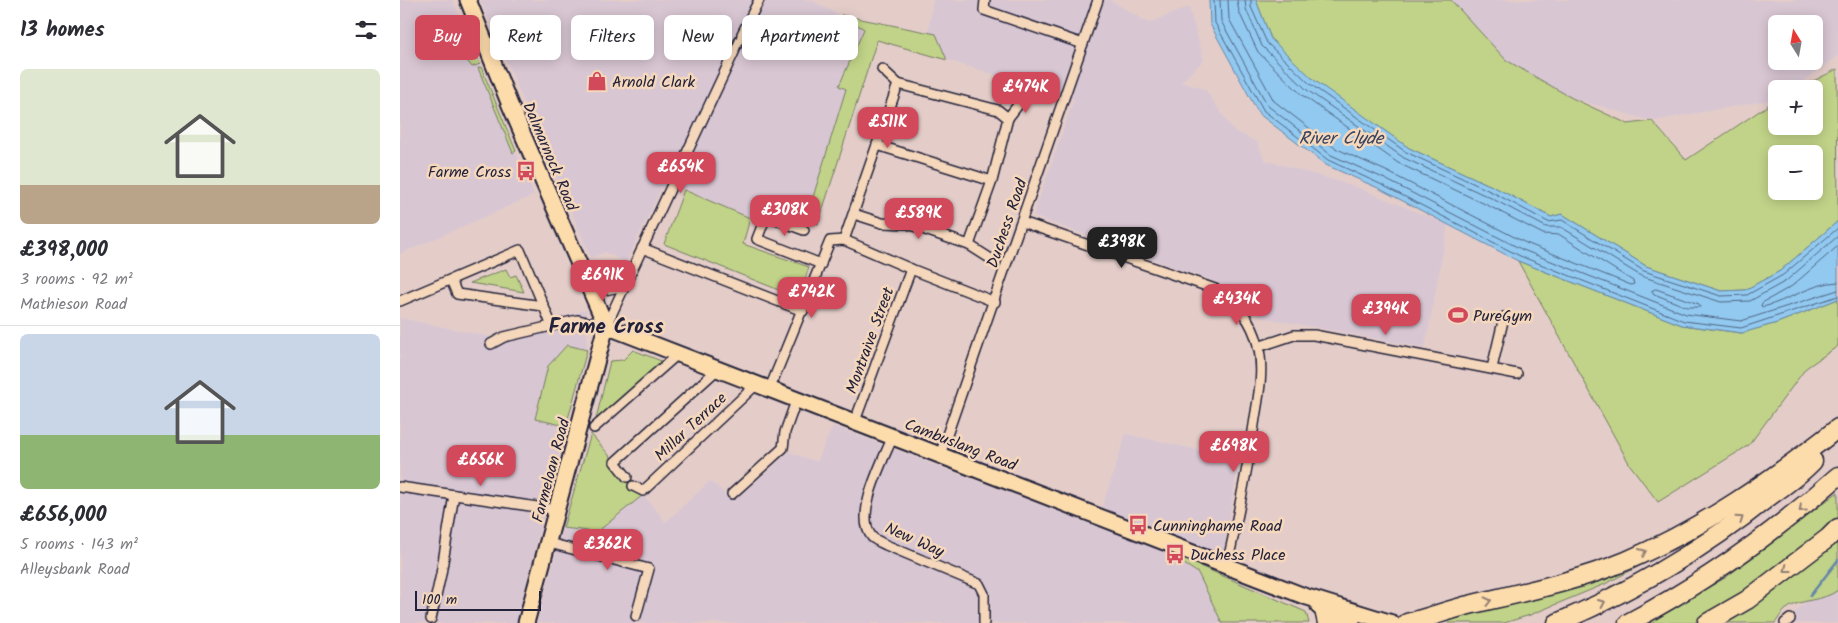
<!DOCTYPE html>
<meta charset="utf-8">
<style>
body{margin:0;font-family:Kalam,sans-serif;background:#f2f2f3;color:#2b2b33;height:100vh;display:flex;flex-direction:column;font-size:19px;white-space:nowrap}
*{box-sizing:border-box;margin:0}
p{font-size:16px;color:#7c7c81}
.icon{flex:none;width:28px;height:28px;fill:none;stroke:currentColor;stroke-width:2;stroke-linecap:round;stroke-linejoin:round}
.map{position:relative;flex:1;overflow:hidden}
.drawer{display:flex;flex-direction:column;background:#fff;width:400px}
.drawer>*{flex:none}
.top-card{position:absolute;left:15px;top:15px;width:475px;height:45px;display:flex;gap:10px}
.needle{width:32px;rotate:349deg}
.controls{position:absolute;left:1368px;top:15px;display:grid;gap:10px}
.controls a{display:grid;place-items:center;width:55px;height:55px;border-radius:8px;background:#fff;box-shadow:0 2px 12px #0003;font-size:25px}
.scale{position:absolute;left:15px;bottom:12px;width:126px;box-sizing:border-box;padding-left:5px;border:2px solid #22223b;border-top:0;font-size:14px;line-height:18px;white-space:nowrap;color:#22223b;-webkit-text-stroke:4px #f5d7bb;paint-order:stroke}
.price{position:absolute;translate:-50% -42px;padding:0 11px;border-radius:10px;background:#d1495b;color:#fff;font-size:16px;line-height:32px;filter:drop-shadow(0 1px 2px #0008)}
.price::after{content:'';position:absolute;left:50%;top:30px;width:15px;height:11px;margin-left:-8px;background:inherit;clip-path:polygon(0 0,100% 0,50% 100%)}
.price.current{background:#222;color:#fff}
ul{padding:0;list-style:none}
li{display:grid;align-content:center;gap:10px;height:265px;padding:0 20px}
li+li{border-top:1px solid #e1e1e2}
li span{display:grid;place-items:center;height:155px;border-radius:8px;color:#555}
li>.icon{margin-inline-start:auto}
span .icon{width:90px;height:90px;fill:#fffc;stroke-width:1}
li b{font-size:21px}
h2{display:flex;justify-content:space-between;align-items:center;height:60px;padding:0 20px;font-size:21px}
.tag{padding:0 18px;border-radius:8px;background:#fff;box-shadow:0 2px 12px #0003;font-size:18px;line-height:45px}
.tag.current{background:#d1495b;color:#fff}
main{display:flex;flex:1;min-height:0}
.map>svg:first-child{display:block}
.built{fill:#d8c6d3;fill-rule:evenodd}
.green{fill:#c1d388;stroke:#727a62;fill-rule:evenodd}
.water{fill:#92c9f0;stroke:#6586a8}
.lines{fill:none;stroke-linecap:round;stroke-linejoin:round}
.shore{stroke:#4f6583;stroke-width:1}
.stream{stroke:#6586a8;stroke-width:2.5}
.pedestrian-casing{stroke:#22223b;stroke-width:11}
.minor-casing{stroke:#22223b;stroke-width:12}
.primary-casing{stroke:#22223b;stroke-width:19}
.motorway-casing{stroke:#22223b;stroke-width:21}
.pedestrian{stroke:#f5d7bb;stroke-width:7}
.minor{stroke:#f5d7bb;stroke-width:9}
.primary{stroke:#fddcac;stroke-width:15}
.motorway{stroke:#fddcac;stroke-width:18}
.oneway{stroke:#907f74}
.labels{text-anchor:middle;stroke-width:5;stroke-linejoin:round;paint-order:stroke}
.poi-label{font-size:16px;fill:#22223b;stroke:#f5d7bb;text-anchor:start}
.street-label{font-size:16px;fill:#22223b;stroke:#f5d7bb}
.water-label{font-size:18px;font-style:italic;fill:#38435f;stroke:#f5d7bb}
.district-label{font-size:21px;font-weight:bold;fill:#22223b;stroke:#f5d7bb}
</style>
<main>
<section class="drawer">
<h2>13 homes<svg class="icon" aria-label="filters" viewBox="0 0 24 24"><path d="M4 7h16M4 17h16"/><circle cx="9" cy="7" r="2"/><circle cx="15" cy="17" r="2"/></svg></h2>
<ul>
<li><span style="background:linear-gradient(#dfe7d0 75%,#b9a48a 0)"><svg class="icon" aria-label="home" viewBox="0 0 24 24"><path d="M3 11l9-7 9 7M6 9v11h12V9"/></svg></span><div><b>£398,000</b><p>3 rooms · 92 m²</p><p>Mathieson Road</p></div></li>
<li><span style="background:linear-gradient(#c9d6e8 65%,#8fb573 0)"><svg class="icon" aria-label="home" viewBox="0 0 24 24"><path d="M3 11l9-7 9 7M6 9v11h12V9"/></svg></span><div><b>£656,000</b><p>5 rooms · 143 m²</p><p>Alleysbank Road</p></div></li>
</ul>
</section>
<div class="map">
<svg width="1438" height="623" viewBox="0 0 1438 623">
<rect width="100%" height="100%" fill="#e4cdc9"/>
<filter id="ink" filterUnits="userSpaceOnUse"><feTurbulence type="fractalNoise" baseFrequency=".02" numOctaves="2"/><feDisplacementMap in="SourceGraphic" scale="10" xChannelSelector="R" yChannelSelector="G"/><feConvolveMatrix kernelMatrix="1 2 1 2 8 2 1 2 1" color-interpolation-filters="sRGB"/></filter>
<g filter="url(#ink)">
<!-- built -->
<g class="built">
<path d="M0,0H52L54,3L134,195L0,254Z"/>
<path d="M80,0H411L464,29L439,85L446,89L406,220L358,202L350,218L285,190L262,187L226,262L205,252L191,258Z"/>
<path d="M533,0H710L749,23L789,7L804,60L781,82L805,89L833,130L857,142L865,160L954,186L1048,225L1025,348L860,317L843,292L633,216L674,99L547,60L536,34L528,33Z"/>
<path d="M1051,0H1438V56L1392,89H1376V99L1252,121L1172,98L1106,60ZM1376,24H1414V61H1376Z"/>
<path d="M186,310L187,350L167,346L148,366L135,419L166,426L116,623H0V318L91,337Z"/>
<path d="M433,426L769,554L798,573L822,623H137L163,528L197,532L243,495L266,522L310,481L334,501L389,452L417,462Z"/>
<path d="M726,434L839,459L823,555L702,507Z"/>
<path d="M1438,568V623H1386L1410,596Z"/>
</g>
<!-- green -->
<g class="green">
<path d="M856,0H1051L1106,60L1172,98L1228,124L1252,121L1286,160L1376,100V126H1414V89H1398L1437,69L1438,221L1380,271L1345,290L1321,291L1246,266L1162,214L1151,217L1096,188L1009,148L913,80L871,39ZM1376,154H1414V191H1376Z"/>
<path d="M441,15L536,34L547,60L477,40L418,224L406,220L446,89L439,86L464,29Z"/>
<path d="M58,17L62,20L80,64L72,67L65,58L54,50V43H60L61,40Z"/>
<path d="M81,67L116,151L113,153L78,68Z"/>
<path d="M284,190L350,218L343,244L409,267L399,298L264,244Z"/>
<path d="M1118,261L1282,325L1341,333L1377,323L1438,299V346L1406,368L1349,445L1258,502L1230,465Z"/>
<path d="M106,269L110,277L116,275L124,292L70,283Z"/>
<path d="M167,345L187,350L166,426L135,419L148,366Z"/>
<path d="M233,350L264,362L196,419L210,361L223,360Z"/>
<path d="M191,434L243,495L197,532L163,528Z"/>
<path d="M1438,492V522L1370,577L1294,623H1244L1325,578Z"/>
<path d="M1438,538V590C1423,602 1400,598 1385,610C1381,614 1378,619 1375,623H1317Z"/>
<path d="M1272,549L1205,584L1130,615L1104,623H1048L1051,618L1205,580Z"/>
<path d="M769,554L793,563L906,612L909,623H822L798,573Z"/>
</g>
<!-- water -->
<path class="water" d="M809,0H856L871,39L914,80L1009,148L1096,188L1151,217L1162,214L1246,266L1321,291L1345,290L1380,271L1438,221V299L1377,323L1342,333L1282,325L1118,261L978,188L926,165L859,114L810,24Z"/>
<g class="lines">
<!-- shore -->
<g class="shore">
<path d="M814,0L815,23L864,111L928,160L980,184L1120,256L1284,321L1341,328L1438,296"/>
<path d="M820,0L821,21L868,106L931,155L983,178L1123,250L1286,314L1341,321L1438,290"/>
<path d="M828,0L829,19L874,101L935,148L986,171L1126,243L1231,285L1234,284L1233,281L1160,235L1143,234L1087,205L998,163L902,95L858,52L839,12L837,0"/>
<path d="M845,0L846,9L862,46L907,90L1004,158L1091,198L1146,227H1161L1241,276L1321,302L1350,301L1386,281L1438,236"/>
<path d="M851,0V7L867,43L910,84L1006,152L1094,193L1148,222L1162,220L1244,271L1321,296L1347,295L1383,275L1438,228"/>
<path d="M1438,246L1392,286L1362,303L1361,306L1363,307C1388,301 1412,283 1438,282"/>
<path d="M1256,289L1299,304L1300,307H1287L1254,294L1252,291Z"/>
</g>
<!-- stream -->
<path class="stream" d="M1410,596L1438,560"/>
<defs>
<path id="pedestrian" d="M334,52L342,34"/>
<g id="minor">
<path d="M585,0L584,10L683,44"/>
<path d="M342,34L359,0"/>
<path d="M498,84L598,110L608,118L592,181"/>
<path d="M608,118L625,96"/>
<path d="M477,145L592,181L569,245"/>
<path d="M454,214L482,223L508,224L569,245L591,259"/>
<path d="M622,222L815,289C837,302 852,320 858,345C864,369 859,394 855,418C848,467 838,516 827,565"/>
<path d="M404,230L366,216L357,239L421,264"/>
<path d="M444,240L498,84L482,69"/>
<path d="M242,248L403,311"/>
<path d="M51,280L57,294L143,306"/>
<path d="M189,285L205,290L224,286"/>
<path d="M0,301L120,250L152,326"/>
<path d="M91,344L104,337L177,320L206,326L334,52"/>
<path d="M858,347L894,335H914L1117,374"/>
<path d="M1092,368L1104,317"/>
<path d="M370,388L430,241L444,240L511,269L595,302"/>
<path d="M455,421L511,269"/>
<path d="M194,428L279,353"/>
<path d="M493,436C484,459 453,515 472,537C475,540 482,543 486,545L579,584L584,594V623"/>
<path d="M540,455L698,0"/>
<path d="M227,477L215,462L319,368"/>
<path d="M233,486L243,491L358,383"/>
<path d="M0,487L158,510"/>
<path d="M332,494L383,448L385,432L397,398"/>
<path d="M149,543L249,569L236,616"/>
<path d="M31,619L41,574L54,495"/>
<path d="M1385,623L1390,619"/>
</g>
<g id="primary">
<path d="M68,0L110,105L206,326"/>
<path d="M206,326L904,596L992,623"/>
<path d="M919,607L952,623"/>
<path d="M126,623L206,326"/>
</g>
<g id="motorway">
<path d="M924,610L927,623"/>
<path d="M1007,623C1027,618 1046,611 1065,606C1119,593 1175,582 1226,561C1303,528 1373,479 1438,428"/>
<path d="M1157,623C1232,591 1302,550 1366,499C1382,487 1399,476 1413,461"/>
<path d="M1228,623C1304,583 1374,533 1438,476"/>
<path d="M1307,623L1347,600L1428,538L1438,528"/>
</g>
</defs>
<!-- pedestrian casing -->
<use href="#pedestrian" class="pedestrian-casing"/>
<!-- minor casing -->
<use href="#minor" class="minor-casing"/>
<!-- primary casing -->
<use href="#primary" class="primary-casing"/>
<!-- motorway casing -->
<use href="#motorway" class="motorway-casing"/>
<!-- pedestrian -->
<use href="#pedestrian" class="pedestrian"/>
<!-- minor -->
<use href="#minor" class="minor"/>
<!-- primary -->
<use href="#primary" class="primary"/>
<!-- motorway -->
<use href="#motorway" class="motorway"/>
</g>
<!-- one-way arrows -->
<defs><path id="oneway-chevron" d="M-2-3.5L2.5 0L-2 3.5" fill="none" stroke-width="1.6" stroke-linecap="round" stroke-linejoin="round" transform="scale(1.25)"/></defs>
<g class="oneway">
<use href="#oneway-chevron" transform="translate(1402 509) rotate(138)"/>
<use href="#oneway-chevron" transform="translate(1340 519) rotate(-35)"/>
<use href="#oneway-chevron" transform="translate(1243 552) rotate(-25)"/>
<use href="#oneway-chevron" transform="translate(1387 569) rotate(143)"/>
<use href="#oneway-chevron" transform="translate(1088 601) rotate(-14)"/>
<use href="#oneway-chevron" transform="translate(1202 603) rotate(-25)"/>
</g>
</g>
<!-- icons -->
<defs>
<symbol id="shop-bare" viewBox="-9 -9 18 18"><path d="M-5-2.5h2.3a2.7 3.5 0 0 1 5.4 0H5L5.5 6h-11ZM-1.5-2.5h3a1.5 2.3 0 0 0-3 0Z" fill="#d1495b" stroke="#f5d7bb" stroke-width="2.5" paint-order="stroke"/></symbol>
<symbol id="bus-bare" viewBox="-9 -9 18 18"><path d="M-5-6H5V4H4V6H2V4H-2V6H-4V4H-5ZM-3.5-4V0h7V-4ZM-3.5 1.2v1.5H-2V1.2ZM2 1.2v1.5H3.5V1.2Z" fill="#d1495b" stroke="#f5d7bb" stroke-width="2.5" paint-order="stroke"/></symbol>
<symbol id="stadium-bare" viewBox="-9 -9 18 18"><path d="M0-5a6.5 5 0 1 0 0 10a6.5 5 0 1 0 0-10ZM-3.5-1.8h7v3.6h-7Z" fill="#d1495b" stroke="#f5d7bb" stroke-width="2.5" paint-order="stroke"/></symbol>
</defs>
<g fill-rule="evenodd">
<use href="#shop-bare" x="183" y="67" width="28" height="28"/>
<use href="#bus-bare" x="112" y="157" width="28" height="28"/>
<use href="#stadium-bare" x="1044" y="301" width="28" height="28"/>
<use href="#bus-bare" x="724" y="511" width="28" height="28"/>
<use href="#bus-bare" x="761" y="540" width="28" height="28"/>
</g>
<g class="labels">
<!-- poi labels -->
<g class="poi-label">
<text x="212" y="87">Arnold Clark</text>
<text x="111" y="177" text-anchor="end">Farme Cross</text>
<text x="1073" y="321">PureGym</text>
<text x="753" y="531">Cunninghame Road</text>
<text x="790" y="560">Duchess Place</text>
</g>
<!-- street labels -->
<g class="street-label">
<text transform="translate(151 156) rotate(67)" y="6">Dalmarnock Road</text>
<text transform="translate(606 223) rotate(-71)" y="6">Duchess Road</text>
<text transform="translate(469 340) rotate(-70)" y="6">Montraive Street</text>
<text transform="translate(290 426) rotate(-43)" y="6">Millar Terrace</text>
<text transform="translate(561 444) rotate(21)" y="6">Cambuslang Road</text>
<text transform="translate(150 470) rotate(-75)" y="6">Farmeloan Road</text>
<text transform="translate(515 539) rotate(24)" y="6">New Way</text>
</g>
<!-- water labels -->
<g class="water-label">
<text x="941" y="144">River Clyde</text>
</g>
<!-- district labels -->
<g class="district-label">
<text x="206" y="333">Farme Cross</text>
</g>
</g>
</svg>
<div class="controls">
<a><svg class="needle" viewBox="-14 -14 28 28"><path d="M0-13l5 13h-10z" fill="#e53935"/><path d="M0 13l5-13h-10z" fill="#7c7c81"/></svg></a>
<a>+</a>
<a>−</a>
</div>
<div class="scale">100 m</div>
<b class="price" style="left:626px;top:114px">£474K</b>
<b class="price" style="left:488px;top:149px">£511K</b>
<b class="price" style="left:281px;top:194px">£654K</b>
<b class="price" style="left:385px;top:237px">£308K</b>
<b class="price" style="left:519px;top:240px">£589K</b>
<b class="price current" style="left:722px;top:269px">£398K</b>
<b class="price" style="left:203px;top:302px">£691K</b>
<b class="price" style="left:412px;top:319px">£742K</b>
<b class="price" style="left:837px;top:326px">£434K</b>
<b class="price" style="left:986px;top:336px">£394K</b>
<b class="price" style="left:834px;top:473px">£698K</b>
<b class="price" style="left:81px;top:487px">£656K</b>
<b class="price" style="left:208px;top:571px">£362K</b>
<div class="top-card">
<a class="tag current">Buy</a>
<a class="tag">Rent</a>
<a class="tag">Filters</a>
<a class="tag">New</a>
<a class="tag">Apartment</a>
</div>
</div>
</main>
